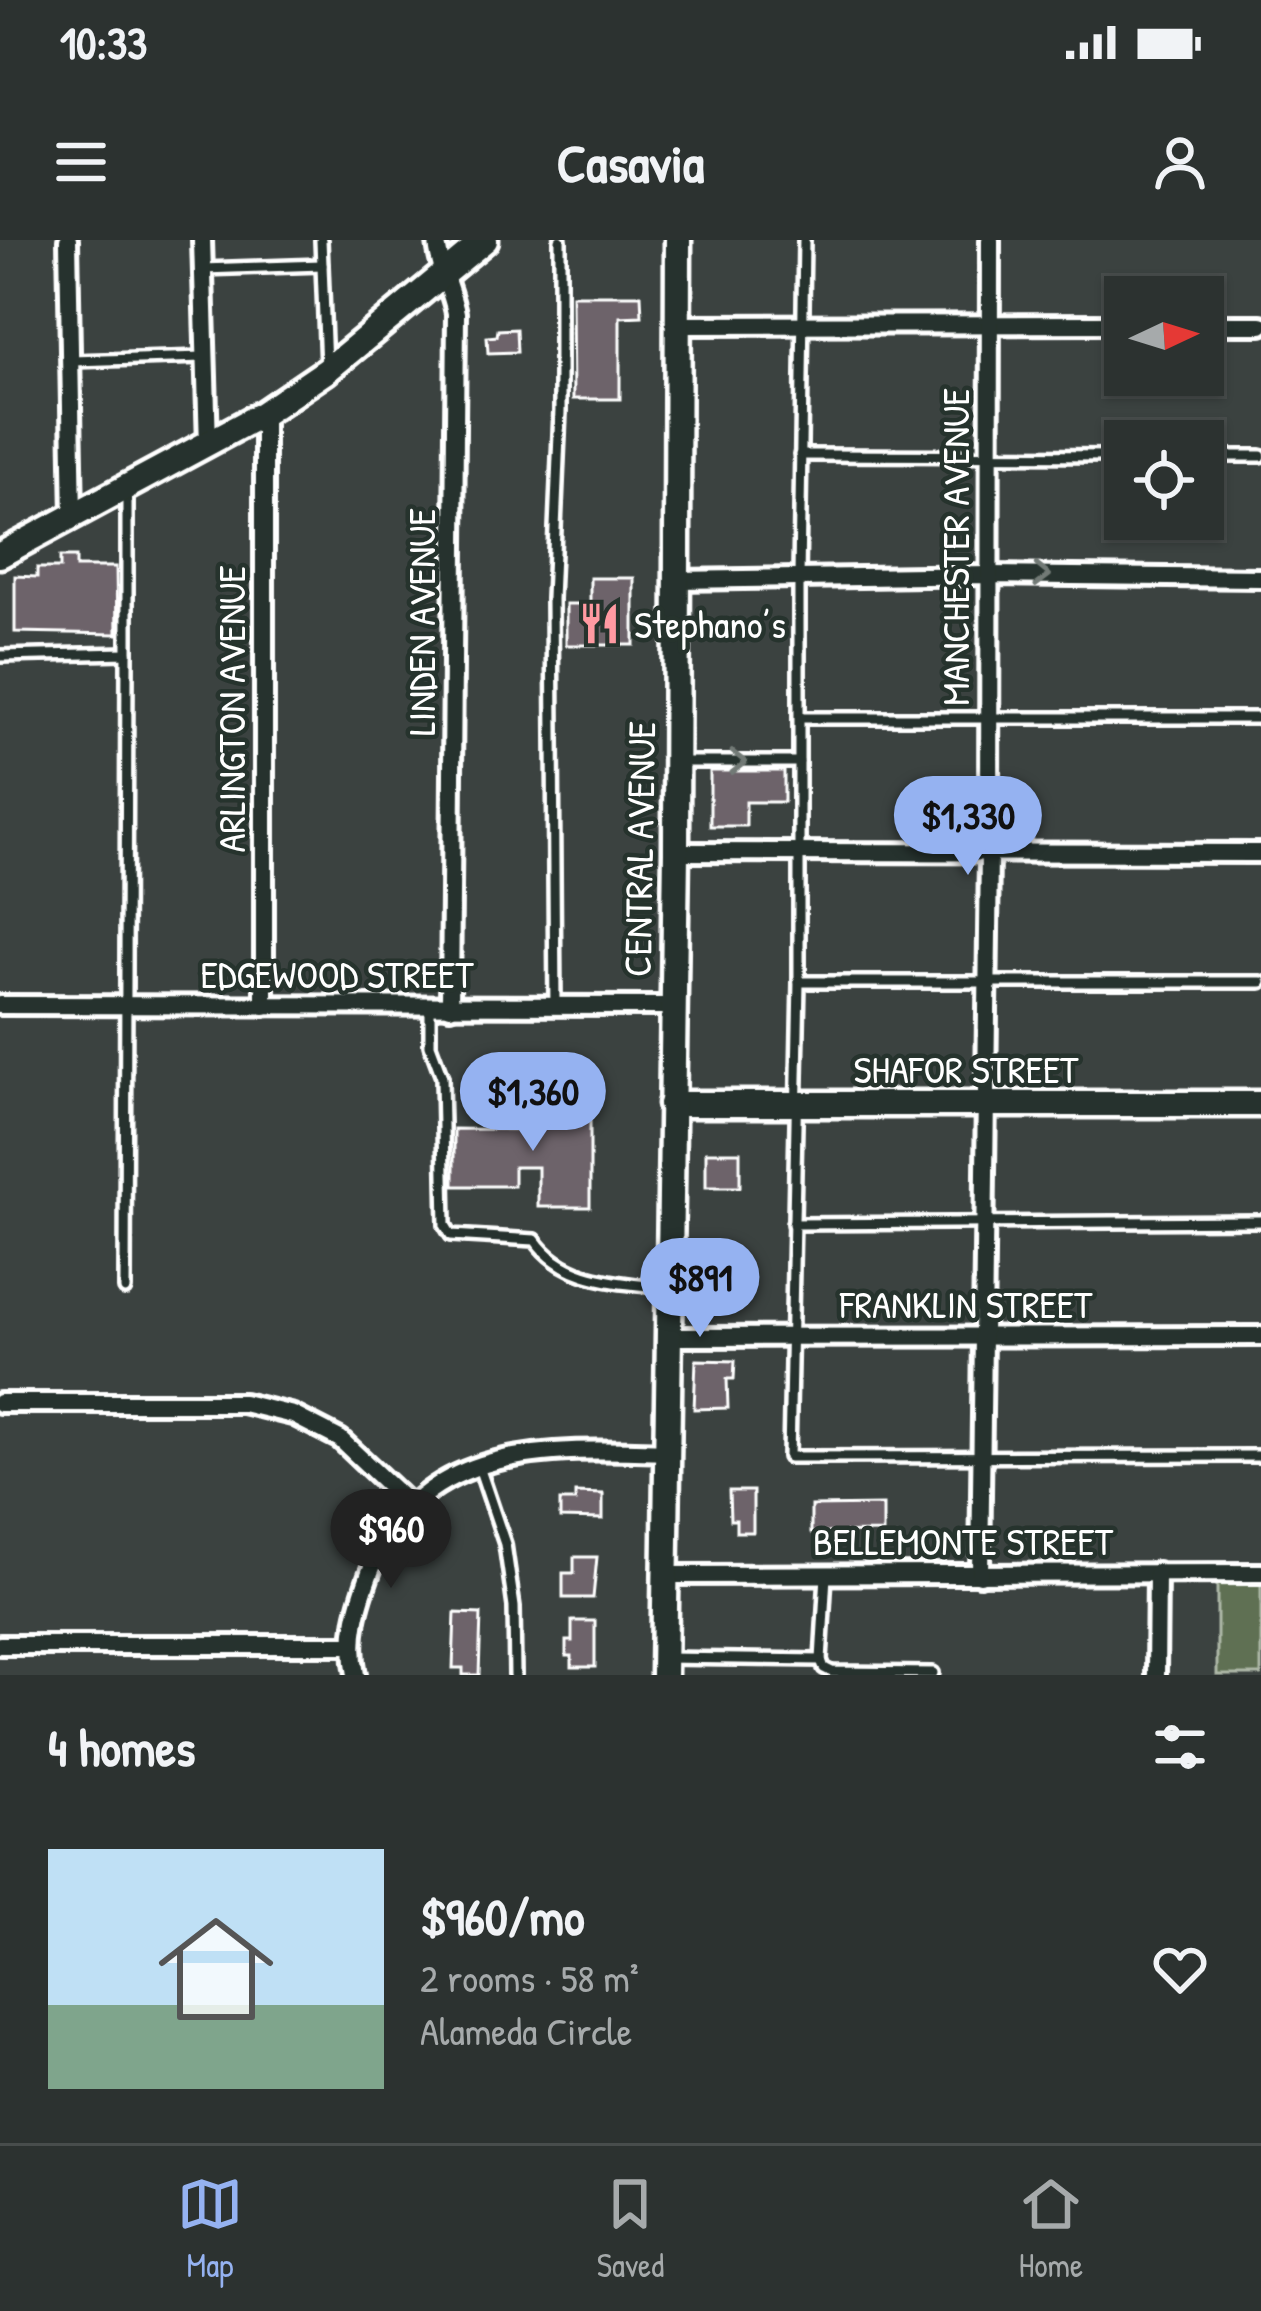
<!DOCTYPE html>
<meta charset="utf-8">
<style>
body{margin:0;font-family:"Patrick Hand",sans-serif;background:#343a38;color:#f1f3f6;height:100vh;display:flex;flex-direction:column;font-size:45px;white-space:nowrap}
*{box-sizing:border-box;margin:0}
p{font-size:39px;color:#a6aaab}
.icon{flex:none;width:66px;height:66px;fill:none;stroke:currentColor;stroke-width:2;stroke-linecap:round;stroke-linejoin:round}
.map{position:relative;height:1435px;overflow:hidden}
.sheet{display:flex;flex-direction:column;background:#2c3230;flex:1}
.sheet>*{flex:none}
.needle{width:78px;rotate:86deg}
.fabs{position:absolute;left:1104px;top:36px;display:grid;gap:24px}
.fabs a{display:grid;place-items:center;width:120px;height:120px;border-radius:0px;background:#2c3230;box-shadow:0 3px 9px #0004,0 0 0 3px #484d4c;font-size:60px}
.price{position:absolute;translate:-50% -102px;padding:0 27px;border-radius:42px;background:#95b2f1;color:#111;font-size:39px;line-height:78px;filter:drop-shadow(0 3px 6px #0008)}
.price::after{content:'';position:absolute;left:50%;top:72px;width:36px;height:27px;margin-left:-18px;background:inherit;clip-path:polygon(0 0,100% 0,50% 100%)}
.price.current{background:#222;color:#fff}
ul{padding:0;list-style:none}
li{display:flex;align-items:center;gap:36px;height:300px;padding:0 48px}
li+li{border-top:3px solid #484d4c}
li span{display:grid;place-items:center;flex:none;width:336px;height:240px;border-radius:0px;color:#555}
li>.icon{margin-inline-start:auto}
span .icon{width:144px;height:144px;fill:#fffc;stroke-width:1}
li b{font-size:51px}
h2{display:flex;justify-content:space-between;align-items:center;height:144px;padding:0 48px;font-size:51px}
.status{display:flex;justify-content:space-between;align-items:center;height:84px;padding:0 60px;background:#2c3230;direction:ltr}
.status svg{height:33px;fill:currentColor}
header{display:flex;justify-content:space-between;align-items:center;height:156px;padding:0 48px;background:#2c3230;font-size:54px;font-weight:800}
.tabs{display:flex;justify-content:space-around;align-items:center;height:168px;border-top:3px solid #484d4c;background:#2c3230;font-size:33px;color:#a6aaab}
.tabs a{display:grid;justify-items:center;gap:6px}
.tabs .current{color:#95b2f1}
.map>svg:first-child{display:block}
.green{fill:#5e7052;stroke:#aeb8a8;stroke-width:3}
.building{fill:#6d646b;stroke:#fff;stroke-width:3}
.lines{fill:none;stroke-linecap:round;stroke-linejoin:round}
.lane-casing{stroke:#fff;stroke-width:18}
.street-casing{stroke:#fff;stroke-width:26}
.secondary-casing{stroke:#fff;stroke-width:33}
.lane{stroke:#26332d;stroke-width:9}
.street{stroke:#26332d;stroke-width:16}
.secondary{stroke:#26332d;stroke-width:24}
.oneway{stroke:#727a76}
.labels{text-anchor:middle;stroke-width:9;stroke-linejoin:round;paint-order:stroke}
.street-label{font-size:39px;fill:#fff;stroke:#26332d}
.poi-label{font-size:39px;fill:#fff;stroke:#26332d;text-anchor:start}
</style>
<div class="status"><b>10:33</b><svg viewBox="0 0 49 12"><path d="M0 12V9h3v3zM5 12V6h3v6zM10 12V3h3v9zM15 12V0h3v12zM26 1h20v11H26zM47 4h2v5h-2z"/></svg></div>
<header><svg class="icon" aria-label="menu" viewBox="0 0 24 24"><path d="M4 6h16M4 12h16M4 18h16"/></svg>Casavia<svg class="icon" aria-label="person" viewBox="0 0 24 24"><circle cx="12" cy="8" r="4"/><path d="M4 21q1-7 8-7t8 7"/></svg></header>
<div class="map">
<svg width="1261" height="1435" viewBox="0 0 1261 1435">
<rect width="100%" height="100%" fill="#3b4240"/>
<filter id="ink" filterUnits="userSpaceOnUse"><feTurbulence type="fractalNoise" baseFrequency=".00833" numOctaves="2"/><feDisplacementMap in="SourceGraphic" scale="24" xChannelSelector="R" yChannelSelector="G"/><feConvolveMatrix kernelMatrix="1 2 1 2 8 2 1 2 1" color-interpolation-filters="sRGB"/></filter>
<g filter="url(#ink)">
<!-- green -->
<rect class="green" x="1217" y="1333" width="44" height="102"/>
<!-- building -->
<g class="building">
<path d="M572,55H641L642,76L620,77V159H573Z"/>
<path d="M516,89L517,112L488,113L487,97L497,96L498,90Z"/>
<path d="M60,317H76V327H116L117,394L15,392V336L37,337V328H60Z"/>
<path d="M590,338H634V405H566V364H590Z"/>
<path d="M710,531H784V562H746V586H710Z"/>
<path d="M538,858H590V967H538V927H514V946H454V889L538,890Z"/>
<rect x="706" y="912" width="34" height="35"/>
<path d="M696,1120L735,1121L734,1139H727L728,1168L694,1169Z"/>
<path d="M729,1251H753V1292H736V1280H730Z"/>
<path d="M575,1253L603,1254V1279L560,1278V1261H575Z"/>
<path d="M883,1265V1292L811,1293V1266Z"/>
<path d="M574,1317H597L593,1358H563V1333H574Z"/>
<path d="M455,1373L481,1374L479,1435H463V1428H453Z"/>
<path d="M572,1381H595V1427H572V1416H566V1401H572Z"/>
</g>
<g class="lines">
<defs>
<g id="lane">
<path d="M321,0L326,127"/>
<path d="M804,0L799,338V742L789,1217L1261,1216"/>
<path d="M203,29L322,25"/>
<path d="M72,121L204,117"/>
<path d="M800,215L1125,216"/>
<path d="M1203,216H1261"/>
<path d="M127,413V251"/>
<path d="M0,416L127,413L125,1049"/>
<path d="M800,478H1261"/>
<path d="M681,522H799"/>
<path d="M799,742H1261"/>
<path d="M430,766V805L442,837L445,985L451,995L535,1000C564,1042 617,1042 665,1048"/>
<path d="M555,768L552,359L560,171V0"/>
<path d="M793,984L1261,981"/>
<path d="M478,1224L505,1304L514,1367L515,1435"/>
<path d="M826,1335L821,1420L824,1428L832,1432L933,1433"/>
<path d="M664,1418L821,1420"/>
</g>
<g id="street">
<path d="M68,0L73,278"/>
<path d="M202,0L208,205"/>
<path d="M437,0C438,25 451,48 456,73L450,767"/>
<path d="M678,85L1125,84"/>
<path d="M1203,85H1261"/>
<path d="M264,173V766"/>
<path d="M677,340L990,335L1261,338"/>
<path d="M676,612L1261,613"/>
<path d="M0,765L673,766"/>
<path d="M670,1097L1261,1096"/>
<path d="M0,1163H243L293,1175L340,1199L412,1267"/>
<path d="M666,1335L1261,1333"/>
<path d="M980,1335L989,612L990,0"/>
<path d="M0,1405H350"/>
<path d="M356,1435C348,1396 358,1364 372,1327C422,1201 555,1208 668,1212"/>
<path d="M1156,1435L1157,1332"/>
</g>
<g id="secondary">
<path d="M0,315L264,173L326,131L485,0"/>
<path d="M671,864H1261"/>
<path d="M664,1435L676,612L678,0"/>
</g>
</defs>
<!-- lane casing -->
<use href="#lane" class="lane-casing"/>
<!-- street casing -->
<use href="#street" class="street-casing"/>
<!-- secondary casing -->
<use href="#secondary" class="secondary-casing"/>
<!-- lane -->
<use href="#lane" class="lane"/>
<!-- street -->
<use href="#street" class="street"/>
<!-- secondary -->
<use href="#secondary" class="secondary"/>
</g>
<!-- one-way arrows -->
<defs><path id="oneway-chevron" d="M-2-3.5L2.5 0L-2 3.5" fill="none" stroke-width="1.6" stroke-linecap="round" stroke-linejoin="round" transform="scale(3)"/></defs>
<g class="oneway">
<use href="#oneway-chevron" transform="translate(1042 335) rotate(1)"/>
<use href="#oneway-chevron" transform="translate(738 522)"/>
</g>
</g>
<!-- icons -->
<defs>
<symbol id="restaurant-bare" viewBox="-9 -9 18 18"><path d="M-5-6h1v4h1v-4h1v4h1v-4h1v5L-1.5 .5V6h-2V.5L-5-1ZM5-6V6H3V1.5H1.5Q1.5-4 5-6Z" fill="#ff9aa2" stroke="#26332d" stroke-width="2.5" paint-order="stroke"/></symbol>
</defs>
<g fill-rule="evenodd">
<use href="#restaurant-bare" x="570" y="354" width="59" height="59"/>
</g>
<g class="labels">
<!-- street labels -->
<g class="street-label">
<text transform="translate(955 307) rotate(-90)" y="14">MANCHESTER AVENUE</text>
<text transform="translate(421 382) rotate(-90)" y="14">LINDEN AVENUE</text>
<text transform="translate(231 469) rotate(-90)" y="14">ARLINGTON AVENUE</text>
<text transform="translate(639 609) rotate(-89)" y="14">CENTRAL AVENUE</text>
<text x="337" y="748">EDGEWOOD STREET</text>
<text x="966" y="843">SHAFOR STREET</text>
<text x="966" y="1078">FRANKLIN STREET</text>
<text x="963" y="1315">BELLEMONTE STREET</text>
</g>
<!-- poi labels -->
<g class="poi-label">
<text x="634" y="398">Stephano’s</text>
</g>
</g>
</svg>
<div class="fabs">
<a><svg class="needle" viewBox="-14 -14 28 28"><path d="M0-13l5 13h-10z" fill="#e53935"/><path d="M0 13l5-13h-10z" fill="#a6aaab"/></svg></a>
<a><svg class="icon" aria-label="locate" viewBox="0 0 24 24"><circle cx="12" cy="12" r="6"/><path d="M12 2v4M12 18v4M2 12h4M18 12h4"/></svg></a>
</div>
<b class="price" style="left:968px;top:638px">$1,330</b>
<b class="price" style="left:533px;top:914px">$1,360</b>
<b class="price" style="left:700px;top:1100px">$891</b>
<b class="price current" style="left:391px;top:1351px">$960</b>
</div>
<section class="sheet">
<h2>4 homes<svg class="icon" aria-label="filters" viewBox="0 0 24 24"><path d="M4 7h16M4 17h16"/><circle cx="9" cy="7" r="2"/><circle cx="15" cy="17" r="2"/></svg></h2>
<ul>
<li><span style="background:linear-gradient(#bfe0f5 65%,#7fa58c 0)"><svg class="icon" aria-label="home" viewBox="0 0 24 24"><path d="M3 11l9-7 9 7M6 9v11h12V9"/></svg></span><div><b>$960/mo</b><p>2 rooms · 58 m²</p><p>Alameda Circle</p></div><svg class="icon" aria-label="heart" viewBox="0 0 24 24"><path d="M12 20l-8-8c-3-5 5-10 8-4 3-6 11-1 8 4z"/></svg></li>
</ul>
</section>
<nav class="tabs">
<a class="current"><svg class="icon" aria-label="map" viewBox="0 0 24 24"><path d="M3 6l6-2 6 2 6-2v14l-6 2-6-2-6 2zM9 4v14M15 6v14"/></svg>Map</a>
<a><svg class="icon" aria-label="saved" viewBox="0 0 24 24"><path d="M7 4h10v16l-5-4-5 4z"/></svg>Saved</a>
<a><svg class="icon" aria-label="home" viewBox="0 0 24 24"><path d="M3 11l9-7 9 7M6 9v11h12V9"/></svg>Home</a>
</nav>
